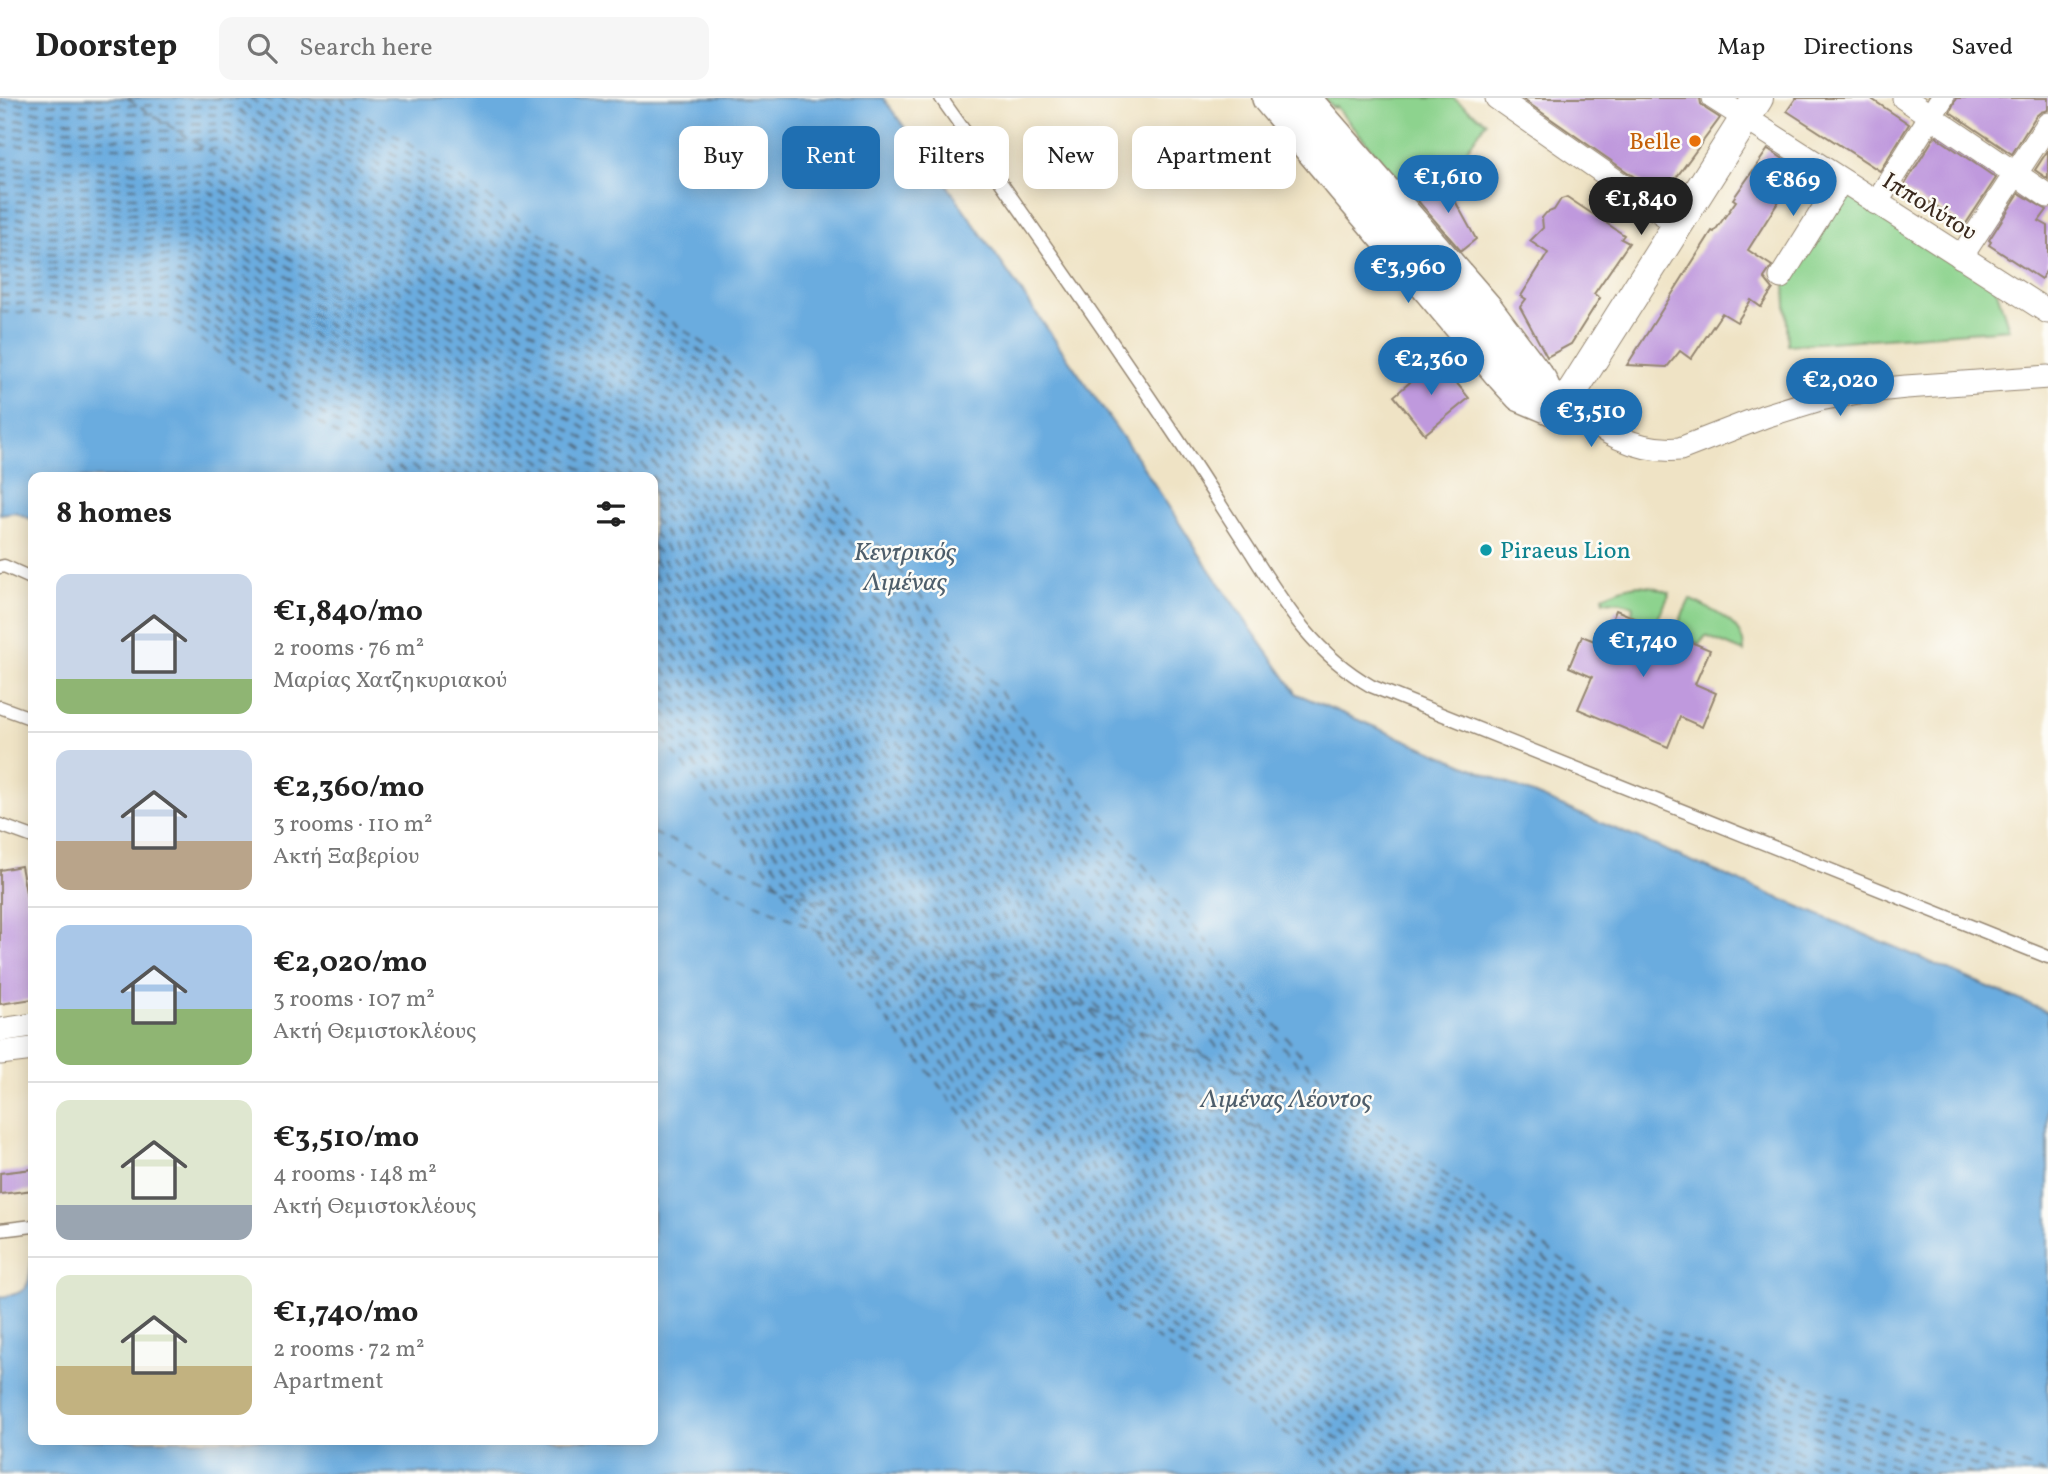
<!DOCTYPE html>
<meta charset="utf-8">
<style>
body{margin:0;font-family:Vollkorn,serif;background:#f6f6f6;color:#222;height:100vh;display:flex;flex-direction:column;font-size:26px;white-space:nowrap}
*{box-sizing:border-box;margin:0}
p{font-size:23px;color:#767676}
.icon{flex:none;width:38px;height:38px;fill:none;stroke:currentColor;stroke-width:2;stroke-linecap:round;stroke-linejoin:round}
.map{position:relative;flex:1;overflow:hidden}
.side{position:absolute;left:28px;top:374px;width:630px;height:973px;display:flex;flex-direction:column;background:#fff;border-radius:14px;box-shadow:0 4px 18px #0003}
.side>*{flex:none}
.guide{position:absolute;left:679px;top:28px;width:665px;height:63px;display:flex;gap:14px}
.price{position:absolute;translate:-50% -60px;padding:0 16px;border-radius:24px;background:#1f6fb2;color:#fff;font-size:23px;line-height:46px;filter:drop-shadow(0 2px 4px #0008)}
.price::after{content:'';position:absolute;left:50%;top:42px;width:21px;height:16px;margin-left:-10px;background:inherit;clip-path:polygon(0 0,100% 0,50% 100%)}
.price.current{background:#222;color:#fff}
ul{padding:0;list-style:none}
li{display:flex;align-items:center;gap:21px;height:175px;padding:0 28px}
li+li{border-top:2px solid #e0e0e0}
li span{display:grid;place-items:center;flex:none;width:196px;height:140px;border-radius:14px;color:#555}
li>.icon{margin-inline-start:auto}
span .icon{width:84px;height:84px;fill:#fffc;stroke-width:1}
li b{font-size:30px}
h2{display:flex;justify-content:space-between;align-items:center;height:84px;padding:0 28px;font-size:30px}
.tag{padding:0 24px;border-radius:14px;background:#fff;box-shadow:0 4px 18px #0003;font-size:24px;line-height:63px}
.tag.current{background:#1f6fb2;color:#fff}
header{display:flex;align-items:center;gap:42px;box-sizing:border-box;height:98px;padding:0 35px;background:#fff;border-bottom:2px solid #e0e0e0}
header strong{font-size:33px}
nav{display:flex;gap:38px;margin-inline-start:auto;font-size:24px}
.search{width:490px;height:63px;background:#f6f6f6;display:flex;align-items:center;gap:18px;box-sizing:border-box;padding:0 24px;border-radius:14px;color:#767676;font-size:26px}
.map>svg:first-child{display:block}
.green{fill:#8dd38e;stroke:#647e56;stroke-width:2}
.water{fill:#6bacdf;stroke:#536b7e;stroke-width:2}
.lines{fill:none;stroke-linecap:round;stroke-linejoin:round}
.ferry{stroke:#4e5e6b;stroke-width:2;stroke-dasharray:9 7;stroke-linecap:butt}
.building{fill:#bf99dd}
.service-casing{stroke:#958672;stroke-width:15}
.minor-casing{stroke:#958672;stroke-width:25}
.tertiary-casing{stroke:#958672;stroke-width:32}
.secondary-casing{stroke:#958672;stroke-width:36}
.service{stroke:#fff;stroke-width:12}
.minor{stroke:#fff;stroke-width:23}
.tertiary{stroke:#fff;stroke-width:30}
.secondary{stroke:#fff;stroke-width:33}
.food-dot{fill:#e8710a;stroke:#fdfcf7;stroke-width:2.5}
.culture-dot{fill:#0f9aa8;stroke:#fdfcf7;stroke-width:2.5}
.labels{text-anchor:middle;stroke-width:5;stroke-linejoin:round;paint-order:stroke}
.food-label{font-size:24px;fill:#c56008;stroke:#fdfcf7;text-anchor:end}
.street-label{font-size:24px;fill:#3b2a1e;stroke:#fdfcf7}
.culture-label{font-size:24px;fill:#0d838f;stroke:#fdfcf7;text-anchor:start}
.water-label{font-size:26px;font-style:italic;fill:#4e5e6b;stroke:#fdfcf7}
</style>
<header>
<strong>Doorstep</strong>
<div class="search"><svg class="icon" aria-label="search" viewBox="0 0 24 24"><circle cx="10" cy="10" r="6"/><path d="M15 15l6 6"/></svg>Search here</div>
<nav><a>Map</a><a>Directions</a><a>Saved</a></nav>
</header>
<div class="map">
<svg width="2048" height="1376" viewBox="0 0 2048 1376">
<rect width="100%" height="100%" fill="#fdfcf7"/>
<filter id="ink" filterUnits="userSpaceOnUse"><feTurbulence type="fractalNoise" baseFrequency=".0143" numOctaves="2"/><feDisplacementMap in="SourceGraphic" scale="14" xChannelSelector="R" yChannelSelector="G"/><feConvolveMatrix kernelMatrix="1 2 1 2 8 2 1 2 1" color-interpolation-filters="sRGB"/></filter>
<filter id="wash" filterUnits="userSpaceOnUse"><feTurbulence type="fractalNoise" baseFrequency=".00686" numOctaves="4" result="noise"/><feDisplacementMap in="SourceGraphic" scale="28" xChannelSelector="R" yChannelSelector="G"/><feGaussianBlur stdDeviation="1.57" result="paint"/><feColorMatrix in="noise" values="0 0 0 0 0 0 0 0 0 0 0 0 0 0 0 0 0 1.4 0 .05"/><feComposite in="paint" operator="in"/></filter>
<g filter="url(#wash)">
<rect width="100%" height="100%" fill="#efe3c5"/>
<!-- green -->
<g class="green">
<path d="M1324,0H1453L1486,24L1445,84L1441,83L1417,103L1336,9L1333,10Z"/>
<path d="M1844,93L1995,187L2009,231L1788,247L1785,187Z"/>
<path d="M1639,487L1654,489L1670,495L1655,527L1632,517L1633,508L1622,504L1604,503L1603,498C1614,493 1626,488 1639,487Z"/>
<path d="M1690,501C1713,513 1745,524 1744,554L1706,538L1699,546L1674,534Z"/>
</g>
<!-- water -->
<path class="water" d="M0,0H883L947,87L1138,361L1211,474L1297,596L2048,914V1376H0V1199C35,1195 27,1184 33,1155V1342H653V380H33V422L15,414L0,416Z"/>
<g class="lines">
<!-- ferry -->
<g class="ferry">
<path d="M127,0L150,15"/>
<path d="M196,0L236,1L680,301L1275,1048L1617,1299L1803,1376"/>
<path d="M250,0L686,295L1287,1035L1626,1283L1856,1376"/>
<path d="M265,0L692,289L1293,1029L1630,1276L1889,1376"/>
<path d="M280,0L698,282L1299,1022L1634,1268L1913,1376"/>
<path d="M295,0L704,276L1305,1016L1638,1261L1937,1376"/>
<path d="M310,0L709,269L1311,1010L1642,1253L1973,1376"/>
<path d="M325,0L715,263L1323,997L1651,1238L2022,1376"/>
<path d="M340,0L721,257L1329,991L1655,1230L2047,1376"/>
<path d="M0,5L234,9L674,308L1269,1054L1613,1306L1781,1376"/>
<path d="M0,13L231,17L668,314L1263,1060L1609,1314L1758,1376"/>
<path d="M154,18L176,32"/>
<path d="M0,22L228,26L662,321L1257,1067L1604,1322L1736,1376"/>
<path d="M0,30L226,34L656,327L1251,1073L1600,1329L1713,1376"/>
<path d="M181,35L202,49"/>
<path d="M0,39L223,42L650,334L1245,1079L1596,1337L1690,1376"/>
<path d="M0,47L220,51L644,340L1239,1086L1592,1345L1668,1376"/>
<path d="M207,52L639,346L1233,1092L1587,1352L1645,1376"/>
<path d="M0,60L215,67L632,353L1227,1098L1583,1360L1622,1376"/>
<path d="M0,69L212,76L627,359L643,380"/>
<path d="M0,77L210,84L621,366L632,380"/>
<path d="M0,86L207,92L615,372L621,380"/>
<path d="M0,95L204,101L610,380"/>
<path d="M0,103L202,109L595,380"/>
<path d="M0,111L199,117L580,380"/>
<path d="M0,120L196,126L565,380"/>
<path d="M0,128L194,134L550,380"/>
<path d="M0,137L191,142L534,380"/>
<path d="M0,146L188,151L519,380"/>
<path d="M0,154L186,159L504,380"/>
<path d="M0,163L183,167L489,380"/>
<path d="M0,171L181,176L474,380"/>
<path d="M0,180L178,184L459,380"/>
<path d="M0,188L175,193L444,380"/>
<path d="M0,197L173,201L429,380"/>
<path d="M0,205L170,209L414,380"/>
<path d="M0,214L167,218L399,380"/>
<path d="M653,392L1221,1104L1579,1368L1599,1376"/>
<path d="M653,406L1038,890"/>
<path d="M653,420L1209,1117L1561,1376"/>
<path d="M653,434L1006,876"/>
<path d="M653,448L1038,931"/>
<path d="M653,461L1191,1136L1517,1376"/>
<path d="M653,475L1003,915"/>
<path d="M653,489L940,849"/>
<path d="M653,503L1173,1155L1473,1376"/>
<path d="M653,517L908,836"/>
<path d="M653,531L1161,1168L1444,1376"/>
<path d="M653,544L875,823"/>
<path d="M653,558L1149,1180L1415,1376"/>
<path d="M653,572L842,809"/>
<path d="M653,586L827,804"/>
<path d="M653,600L848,846"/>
<path d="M653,614L794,791"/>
<path d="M653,628L813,829"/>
<path d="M653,735L1070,904"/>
<path d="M653,759L1123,970"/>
<path d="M797,795L1124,1206L1356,1376"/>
<path d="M830,808L866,853"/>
<path d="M845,814L883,862"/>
<path d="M878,827L1155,1174L1430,1376"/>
<path d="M817,834L1118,1212L1341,1376"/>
<path d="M911,841L1166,1161L1459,1376"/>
<path d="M852,850L1130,1200L1371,1376"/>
<path d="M944,854L986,907"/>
<path d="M869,858L1137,1193L1386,1376"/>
<path d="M887,866L1142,1187L1400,1376"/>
<path d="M1009,881L1203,1123L1546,1376"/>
<path d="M1042,894L1215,1111L1576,1376"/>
<path d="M1076,906L1087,910"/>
<path d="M989,911L1179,1149L1488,1376"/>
<path d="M1092,912L1103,917"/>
<path d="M1007,919L1184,1142L1502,1376"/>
<path d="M1108,919L1119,923"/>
<path d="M1124,926L1135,930"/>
<path d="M1140,932L1152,937"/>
<path d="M1042,936L1197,1130L1532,1376"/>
<path d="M1157,939L1168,943"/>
<path d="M1173,945L1184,950"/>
<path d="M1189,952L1200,956"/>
<path d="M1205,958L1249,976"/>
<path d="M1128,973L1174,993"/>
<path d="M1254,978L1265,982"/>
<path d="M1270,985L1281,989"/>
<path d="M1287,991L1298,996"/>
<path d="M1179,995L1209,1009"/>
<path d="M1303,998L1317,1003L1646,1245L1997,1376"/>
<path d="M1214,1011L1244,1025"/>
<path d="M1250,1027L1260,1032"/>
<path d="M1266,1034L1281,1041L1621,1291L1833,1376"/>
</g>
</g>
<g id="blocks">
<!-- building -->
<g class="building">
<path d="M1521,0H1700L1701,6L1706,11L1720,20L1670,88L1673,90L1666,101Z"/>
<path d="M1796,0H1870L1909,26L1880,73L1787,13Z"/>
<path d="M1956,0H2048V12L2041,14L2036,18L2012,56L1950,14Z"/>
<path d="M1935,38L1996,80L1965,127L1930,104L1928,107L1902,91Z"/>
<path d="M1768,51L1794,68L1777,95L1782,98L1748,152L1772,168L1764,180L1773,191L1761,209L1751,202L1737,224L1722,215L1691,261L1680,253L1667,269L1627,267L1712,133L1714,134L1736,103L1733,101Z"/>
<path d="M2048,52V81L2035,72Z"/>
<path d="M1443,81L1476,141L1461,153L1418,103Z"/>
<path d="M2019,95L2047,112L2039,123L2048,128V170L2041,181L1989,147L1991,144L1989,142Z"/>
<path d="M1567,99L1624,137L1621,141L1629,145L1594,196L1600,200L1571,246L1547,259L1520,209L1526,201L1521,198L1548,155L1530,143L1543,130L1542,120L1546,115L1554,112L1561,101Z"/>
<path d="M1437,261L1469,300L1425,336L1394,298Z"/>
<path d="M1616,512L1710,552L1695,586L1716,595L1702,629L1680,619L1668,649L1578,611L1592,579L1569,569L1582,538L1602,546Z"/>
<path d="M21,768L28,805L33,807V901L0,906V772Z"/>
<path d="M33,1071V1092L0,1096V1075Z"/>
</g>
</g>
</g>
<g filter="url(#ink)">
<use href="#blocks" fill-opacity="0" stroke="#958672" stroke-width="2"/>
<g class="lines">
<defs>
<g id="service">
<path d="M941,0C1019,109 1096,220 1171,331C1198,371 1223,411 1249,451C1284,506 1313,555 1371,588L2048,859"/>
<path d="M0,469L4,468L33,481"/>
<path d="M0,609L33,621"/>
<path d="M0,727L33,739"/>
<path d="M0,1132L33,1128"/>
</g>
<g id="minor">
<path d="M1497,0L1679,127"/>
<path d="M1714,0L2048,214"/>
<path d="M1904,0L2048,98"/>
<path d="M1876,105L1942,0"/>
<path d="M1961,159L2048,26"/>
<path d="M1781,179L1841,83"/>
<path d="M1565,305C1600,332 1635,355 1680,351L1765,318L1820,301L1858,294L1906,289L2048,279"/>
<path d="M0,932L33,927"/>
<path d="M0,955L33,951"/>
</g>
<path id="tertiary" d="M1565,305L1758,0"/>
<g id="secondary">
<path d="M1269,0L1499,273L1521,297L1552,310L1565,305"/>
<path d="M1303,0L1486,211L1540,283L1552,310"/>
</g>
</defs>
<!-- service casing -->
<use href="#service" class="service-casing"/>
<!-- minor casing -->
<use href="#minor" class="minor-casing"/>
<!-- tertiary casing -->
<use href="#tertiary" class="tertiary-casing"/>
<!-- secondary casing -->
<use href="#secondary" class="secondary-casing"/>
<!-- service -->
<use href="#service" class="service"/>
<!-- minor -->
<use href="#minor" class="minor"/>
<!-- tertiary -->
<use href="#tertiary" class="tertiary"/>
<!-- secondary -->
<use href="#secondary" class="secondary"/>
</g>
</g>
<!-- markers -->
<circle class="food-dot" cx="1695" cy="43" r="7"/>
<circle class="culture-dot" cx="1486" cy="452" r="7"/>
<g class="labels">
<!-- food labels -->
<g class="food-label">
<text x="1681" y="51">Belle</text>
</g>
<!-- street labels -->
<g class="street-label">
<text transform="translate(1930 108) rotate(32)" y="8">Ιππολύτου</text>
</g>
<!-- culture labels -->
<g class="culture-label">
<text x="1500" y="460">Piraeus Lion</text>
</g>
<!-- water labels -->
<g class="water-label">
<text x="905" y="462">Κεντρικός<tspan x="905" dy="30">Λιμένας</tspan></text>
<text x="1286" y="1009">Λιμένας Λέοντος</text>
</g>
</g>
</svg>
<b class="price" style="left:1448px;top:117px">€1,610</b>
<b class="price" style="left:1793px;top:120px">€869</b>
<b class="price current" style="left:1641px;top:139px">€1,840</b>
<b class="price" style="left:1408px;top:207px">€3,960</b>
<b class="price" style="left:1431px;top:299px">€2,360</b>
<b class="price" style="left:1840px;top:320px">€2,020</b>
<b class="price" style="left:1591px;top:351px">€3,510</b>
<b class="price" style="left:1643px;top:581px">€1,740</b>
<div class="guide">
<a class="tag">Buy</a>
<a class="tag current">Rent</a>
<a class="tag">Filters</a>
<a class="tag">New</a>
<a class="tag">Apartment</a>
</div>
<section class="side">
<h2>8 homes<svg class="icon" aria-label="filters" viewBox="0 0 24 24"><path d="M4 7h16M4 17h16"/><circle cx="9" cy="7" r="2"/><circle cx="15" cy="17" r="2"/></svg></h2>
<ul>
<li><span style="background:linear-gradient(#c9d6e8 75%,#8fb573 0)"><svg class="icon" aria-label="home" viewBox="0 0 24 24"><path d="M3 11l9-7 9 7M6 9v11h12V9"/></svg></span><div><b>€1,840/mo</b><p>2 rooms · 76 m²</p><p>Μαρίας Χατζηκυριακού</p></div></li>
<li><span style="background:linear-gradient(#c9d6e8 65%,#b9a48a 0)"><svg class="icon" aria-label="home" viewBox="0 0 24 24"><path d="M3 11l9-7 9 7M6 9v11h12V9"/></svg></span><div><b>€2,360/mo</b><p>3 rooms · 110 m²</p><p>Ακτή Ξαβερίου</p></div></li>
<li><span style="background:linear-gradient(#a9c7e8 60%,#8fb573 0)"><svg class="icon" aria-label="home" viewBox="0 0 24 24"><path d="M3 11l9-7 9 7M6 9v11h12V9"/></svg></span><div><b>€2,020/mo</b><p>3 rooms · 107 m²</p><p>Ακτή Θεμιστοκλέους</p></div></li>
<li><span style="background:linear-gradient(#dfe7d0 75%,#9aa5b1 0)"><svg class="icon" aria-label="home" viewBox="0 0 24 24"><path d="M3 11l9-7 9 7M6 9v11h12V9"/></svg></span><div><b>€3,510/mo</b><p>4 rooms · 148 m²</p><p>Ακτή Θεμιστοκλέους</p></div></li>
<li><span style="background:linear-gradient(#dfe7d0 65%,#c2b280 0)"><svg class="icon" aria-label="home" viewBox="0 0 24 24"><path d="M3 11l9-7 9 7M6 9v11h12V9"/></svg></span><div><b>€1,740/mo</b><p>2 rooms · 72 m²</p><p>Apartment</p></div></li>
</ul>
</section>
</div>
